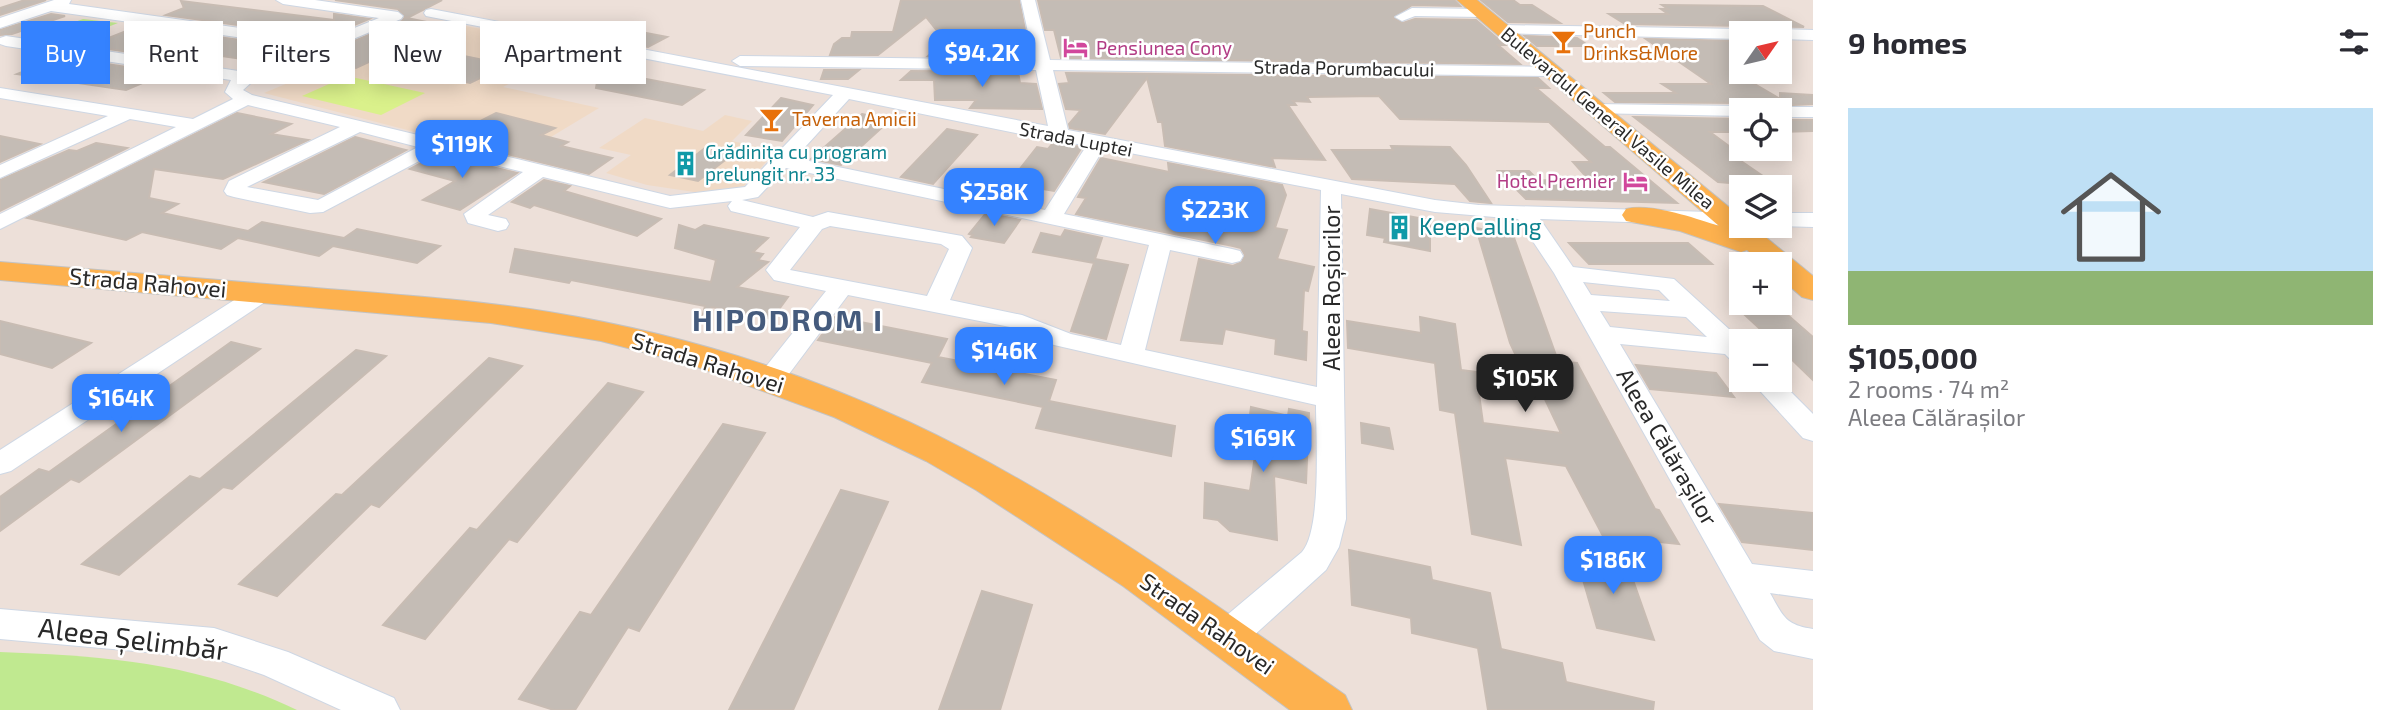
<!DOCTYPE html>
<meta charset="utf-8">
<style>
body{margin:0;font-family:"Exo 2",sans-serif;background:#f7f7f7;color:#2b2b33;height:100vh;display:flex;flex-direction:column;font-size:26px;white-space:nowrap}
*{box-sizing:border-box;margin:0}
p{font-size:23px;color:#7c7c81}
.icon{flex:none;width:38px;height:38px;fill:none;stroke:currentColor;stroke-width:2;stroke-linecap:round;stroke-linejoin:round}
.map{position:relative;flex:1;overflow:hidden}
.panel{display:flex;flex-direction:column;background:#fff;width:595px}
.panel>*{flex:none}
.top-card{position:absolute;left:21px;top:21px;width:665px;height:63px;display:flex;gap:14px}
.needle{width:46px;rotate:56deg}
.controls{position:absolute;left:1729px;top:21px;display:grid;gap:14px}
.controls a{display:grid;place-items:center;width:63px;height:63px;border-radius:0px;background:#fff;box-shadow:0 4px 18px #0003;font-size:35px}
.price{position:absolute;translate:-50% -60px;padding:0 16px;border-radius:14px;background:#3482ff;color:#fff;font-size:23px;line-height:46px;filter:drop-shadow(0 2px 4px #0008)}
.price::after{content:'';position:absolute;left:50%;top:42px;width:21px;height:16px;margin-left:-10px;background:inherit;clip-path:polygon(0 0,100% 0,50% 100%)}
.price.current{background:#222;color:#fff}
ul{padding:0;list-style:none}
li{display:grid;align-content:center;gap:14px;height:371px;padding:0 35px}
li+li{border-top:2px solid #e1e1e2}
li span{display:grid;place-items:center;height:217px;border-radius:0px;color:#555}
li>.icon{margin-inline-start:auto}
span .icon{width:126px;height:126px;fill:#fffc;stroke-width:1}
li b{font-size:30px}
h2{display:flex;justify-content:space-between;align-items:center;height:84px;padding:0 35px;font-size:30px}
.pill{padding:0 24px;border-radius:0px;background:#fff;box-shadow:0 4px 18px #0003;font-size:24px;line-height:63px}
.pill.current{background:#3482ff;color:#fff}
main{display:flex;flex:1;min-height:0}
.map>svg:first-child{display:block}
.education{fill:#f0dac6}
.green{fill:#c0e990}
.pitch{fill:#daf18b}
.building{fill:#c4bcb5;stroke:#c8bcb3;stroke-width:2}
.lines{fill:none;stroke-linecap:round;stroke-linejoin:round}
.minor-casing{stroke:#ced7e4;stroke-width:2}
.major-casing{stroke:#c3c3c3;stroke-width:2}
.minor{fill:#fff;fill-rule:evenodd}
.major{fill:#fdb14e;fill-rule:evenodd}
.labels{text-anchor:middle;stroke-width:5;stroke-linejoin:round;paint-order:stroke}
.far-food-label{font-size:19px;fill:#c56008;stroke:#fff;text-anchor:start}
.far-hotel-label{font-size:19px;fill:#b23c85;stroke:#fff;text-anchor:start}
.far-street-label{font-size:19px;fill:#292929;stroke:#fff}
.far-culture-label{font-size:19px;fill:#0d838f;stroke:#fff;text-anchor:start}
.culture-label{font-size:23px;fill:#0d838f;stroke:#fff;text-anchor:start}
.street-label{font-size:23px;fill:#292929;stroke:#fff}
.near-street-label{font-size:28px;fill:#292929;stroke:#fff}
.district-label{font-size:30px;font-weight:bold;letter-spacing:2px;fill:#455b7d;stroke:#fff}
</style>
<main>
<div class="map">
<svg width="1813" height="710" viewBox="0 0 1813 710">
<rect width="100%" height="100%" fill="#ede0d9"/>
<!-- education -->
<g class="education">
<path d="M455,24L535,39L489,61L532,71L503,87L599,108L516,158L264,93L336,63L410,43Z"/>
<path d="M725,115L752,121L732,141L776,151L744,186L708,194L647,185L606,173L631,155L599,148L645,118L703,131Z"/>
</g>
<!-- green -->
<g class="green">
<path d="M83,19L118,23L77,39L42,34Z"/>
<path d="M0,652C106,656 199,663 297,710H0Z"/>
</g>
<!-- pitch -->
<path class="pitch" d="M347,76L425,93L381,115L302,96Z"/>
<!-- building -->
<g class="building">
<path d="M25,0H46L0,15V8Z"/>
<path d="M335,0H442L407,18L447,26L406,44L507,65L470,83L373,60L356,68L332,62L316,69L295,66L402,21L405,17L398,9Z"/>
<path d="M901,0H1019L1025,30L994,29L997,57L928,56L945,41L926,17L878,55H830L834,44L842,38H851L852,32H893Z"/>
<path d="M1038,0H1454L1460,6L1412,5L1393,18L1403,23L1415,19L1476,20L1505,45H1498L1520,64L1061,58L1054,30H1045Z"/>
<path d="M1481,0H1513L1520,5H1532L1560,23L1508,22Z"/>
<path d="M181,1L334,20V14L369,19L325,37L166,15L184,8Z"/>
<path d="M1662,5L1763,6L1804,27L1625,24L1609,14H1668L1661,9H1668Z"/>
<path d="M51,14L65,16L12,34L0,35V30Z"/>
<path d="M139,26L297,48L263,62L208,54L192,61L88,46Z"/>
<path d="M559,29L641,32L667,37L648,47L556,30Z"/>
<path d="M1525,36L1577,38L1589,46H1537Z"/>
<path d="M1646,39L1741,41V76L1780,99V93L1813,95V104L1751,107L1741,103L1615,102L1604,93H1676L1662,84H1711Z"/>
<path d="M534,40L599,52H582L579,79L489,61Z"/>
<path d="M60,57L166,73L126,90L17,74Z"/>
<path d="M599,70L704,90L682,105L596,88Z"/>
<path d="M824,70H859L848,79H821Z"/>
<path d="M911,71L1018,72L1020,83L1036,84L1042,109L970,108L976,100H935L934,80H901Z"/>
<path d="M1066,73L1538,78L1549,88H1536L1605,147H1610L1677,203L1526,199L1498,171H1529L1538,180L1590,181L1573,162H1591L1549,122L1400,119L1379,96L1307,97L1310,102L1293,101L1296,105H1288L1325,160L1272,158L1275,167L1165,146L1162,122H1158L1147,78L1105,134L1070,128L1069,124L1081,110L1066,109L1059,84L1069,83Z"/>
<path d="M781,98L813,105L782,141L746,135Z"/>
<path d="M237,113L291,124L271,134L308,140L223,179L154,169L149,198L178,204L162,213L248,231L262,222L344,238L357,229L440,246L417,263L333,246L319,256L238,238L221,249L142,232L126,240L27,218Z"/>
<path d="M496,113L555,128L541,135L568,142L561,146L612,158L589,174L445,139Z"/>
<path d="M862,114L890,120L841,165L811,159Z"/>
<path d="M1634,117L1741,119V132H1710L1741,155V161L1779,187L1718,182Z"/>
<path d="M1780,120H1813V131L1780,132Z"/>
<path d="M947,129L977,135L933,184L901,177Z"/>
<path d="M0,136L40,144L0,162Z"/>
<path d="M355,137L406,150L324,194L264,182Z"/>
<path d="M96,143L127,148L0,211V180L69,150L77,151Z"/>
<path d="M1053,143L1082,147L1054,191L1043,189L1032,205L998,197L1037,147L1048,149Z"/>
<path d="M1391,146L1450,147L1466,165L1491,203L1470,201L1455,184L1352,179L1332,150H1393Z"/>
<path d="M705,148L733,154L698,181L670,175Z"/>
<path d="M438,154L517,173L460,210L423,200L455,181L410,169Z"/>
<path d="M1101,158L1169,172L1168,163L1282,185L1286,195L1275,228L1287,230L1277,259L1314,267L1308,291L1304,290L1302,331L1307,332L1306,360L1275,354L1276,339L1225,329L1222,344L1181,340L1199,259L1233,266L1242,262L1245,255L1241,248L1233,246L1076,214L1086,198L1078,197Z"/>
<path d="M544,180L570,186L564,191L661,219L637,236L534,205L530,208L512,202Z"/>
<path d="M1370,209L1430,220V251L1384,242L1385,238L1367,235Z"/>
<path d="M986,213L1020,220L1004,243L971,237L973,235L969,234Z"/>
<path d="M679,225L695,230L704,225L768,238L753,252L763,254L758,260L768,262L737,287L788,297L772,319L712,307L703,314L705,306L571,280L569,283L510,272L515,249L711,282L716,260L675,248Z"/>
<path d="M1476,228L1513,235L1558,361L1577,363L1655,509L1659,510L1679,544L1603,536L1566,466L1505,458L1521,545L1472,534L1455,413L1440,410L1435,363L1348,348L1347,321L1421,333L1420,317L1455,324L1461,370L1476,372L1483,423L1561,433L1533,374L1524,373L1510,343Z"/>
<path d="M1065,230L1102,238L1095,259L1128,265L1106,339L1071,331L1094,263L1033,252L1041,233L1061,237Z"/>
<path d="M1569,243H1688L1712,264H1589Z"/>
<path d="M1732,303H1774L1813,337V380L1780,348V341H1773Z"/>
<path d="M835,317L947,339L938,357L1056,380L1049,401L1175,426L1171,456L1036,428L1043,407L922,382L932,363L818,340Z"/>
<path d="M0,321L91,343L52,368L0,354Z"/>
<path d="M231,342L260,349L79,482L71,479L0,531V497L39,469L49,472Z"/>
<path d="M356,350L386,356L232,489L223,487L119,575L82,564L190,476L200,479Z"/>
<path d="M489,358L522,366L379,507L371,504L277,596L239,584L336,494L342,495Z"/>
<path d="M1636,365L1716,373L1734,397L1650,389Z"/>
<path d="M608,383L643,392L517,542L509,539L425,639L383,625L470,528L477,530Z"/>
<path d="M1251,407L1288,416L1289,409L1309,413L1306,483L1274,476L1277,540L1230,531L1218,520L1204,518L1205,483L1250,491L1258,434L1248,431Z"/>
<path d="M1361,423L1389,428L1393,449L1362,443Z"/>
<path d="M723,424L765,433L639,631L628,627L575,710H554L519,699L580,612L591,615Z"/>
<path d="M841,490L888,502L793,710H729Z"/>
<path d="M1719,504L1813,513V550L1742,542Z"/>
<path d="M1349,550L1430,567L1432,580L1490,593L1501,649L1562,663L1566,682L1654,702L1653,710H1488L1478,648L1412,633L1411,618L1352,605Z"/>
<path d="M1575,552L1627,563L1654,640L1597,628Z"/>
<path d="M982,591L1032,605L1000,710H939Z"/>
</g>
<g class="lines">
<defs>
<g id="minor">
<path d="M54,0H71L69,4L325,40L379,18L283,4L276,0H315L398,12L403,16L401,19L253,81L243,90L252,95L670,196L745,187L833,95L431,17L426,16L424,13L426,10L431,9L1048,126L1036,70L740,66L732,61L740,56L1034,60L1021,0H1035L1050,60L1556,67L1558,71L1550,76L1053,70L1068,130L1435,200L1479,205L1741,213V226L1540,219L1573,267L1674,279L1742,341L1741,363L1732,361L1725,354L1620,344L1752,564L1813,571V599L1770,593C1783,616 1785,625 1813,629V659L1774,651L1760,640L1554,273L1518,219L1435,212L1341,194L1346,519L1339,547L1326,570L1240,648L1227,652L1214,648L1209,637L1214,626L1302,552C1322,529 1316,437 1316,405L1054,345L1010,327L848,295L780,386L770,389L760,386L756,380L760,374L826,291L774,280L766,270L800,227L731,211L728,206L732,201L670,208L543,177L488,215L506,219L509,224L506,229L498,231L468,223L464,214L523,172L438,151L323,212L310,213L234,197L227,195L224,191L229,181L340,127L248,105L0,229V214L176,127L130,119L0,178V165L108,116L0,98V88L193,119L233,99L225,92L231,80L6,46L0,44V38L6,36L245,72L307,47L51,11L0,28V18ZM849,99L1060,142L1087,145L1045,210L795,158ZM360,132L418,147L318,200L247,187ZM1104,148L1321,190L1317,387L1145,350L1170,250L1232,263L1240,261L1243,256L1240,251L1232,249L1064,214ZM786,168L1149,245L1121,345L1071,334L1022,315L950,300L972,248L962,236L828,212L813,217L742,200L758,197ZM830,226L941,244L949,249L927,296L790,270L822,229ZM1583,282L1659,290L1670,301L1591,295ZM1600,311L1686,317L1707,337L1610,327Z"/>
<path d="M1412,8L1482,9L1489,13L1482,17L1415,16L1402,21L1395,17Z"/>
<path d="M1503,25L1741,29L1748,33H1741V39L1498,33L1495,30Z"/>
<path d="M1780,29L1813,30V40L1780,39V33H1773Z"/>
<path d="M1595,104L1741,106L1750,110H1741V116L1589,113L1586,109L1589,105Z"/>
<path d="M1780,107H1813V117H1780V110H1772Z"/>
<path d="M1780,213H1813V227L1777,226H1780Z"/>
<path d="M262,286L271,288L274,293L271,298L11,471L0,474V450L253,288Z"/>
<path d="M1750,380H1779L1813,414V441L1803,438Z"/>
<path d="M0,609L214,628L288,652L394,698L400,710H341L264,675L214,658L0,639Z"/>
</g>
<g id="major">
<path d="M1457,0H1477L1741,217V226H1752L1813,276V300L1802,297L1780,278V264H1763L1747,250L1741,252L1680,231L1626,221L1622,215L1626,209C1651,203 1694,218 1719,226Z"/>
<path d="M0,262C101,270 202,279 304,287C386,294 468,299 549,312C673,332 795,369 909,422C1065,495 1204,597 1345,695L1352,710H1290L1123,586L976,490L926,461L834,417L689,364L601,341L491,323L0,280Z"/>
</g>
</defs>
<!-- minor casing -->
<use href="#minor" class="minor-casing"/>
<!-- major casing -->
<use href="#major" class="major-casing"/>
<!-- minor -->
<use href="#minor" class="minor"/>
<!-- major -->
<use href="#major" class="major"/>
</g>
<!-- icons -->
<defs>
<symbol id="bar-bare" viewBox="-9 -9 18 18"><path d="M-6-5H6L.8 .8V4.5H3.5V6h-7V4.5H-.8V.8Z" fill="#e8710a" stroke="#fff" stroke-width="2.5" paint-order="stroke"/></symbol>
<symbol id="hotel-bare" viewBox="-9 -9 18 18"><path d="M-6-4.5h1.5V1H6V5H4.5V3h-9V5H-6ZM-4 0a1.8 1.8 0 1 1 3.6 0ZM.5 0V-2.5h3Q6-2.5 6 0Z" fill="#d1479c" stroke="#fff" stroke-width="2.5" paint-order="stroke"/></symbol>
<symbol id="building-bare" viewBox="-9 -9 18 18"><path d="M-4-6H4V6H1V3H-1V6H-4ZM-2.5-4.3h1.7v1.8h-1.7ZM.8-4.3h1.7v1.8H.8ZM-2.5-1h1.7V.8h-1.7ZM.8-1h1.7V.8H.8Z" fill="#0f9aa8" stroke="#fff" stroke-width="2.5" paint-order="stroke"/></symbol>
</defs>
<g fill-rule="evenodd">
<use href="#bar-bare" x="1546" y="24" width="35" height="35"/>
<use href="#hotel-bare" x="1058" y="30" width="35" height="35"/>
<use href="#bar-bare" x="754" y="102" width="35" height="35"/>
<use href="#building-bare" x="668" y="146" width="35" height="35"/>
<use href="#hotel-bare" x="1618" y="164" width="35" height="35"/>
<use href="#building-bare" x="1382" y="210" width="35" height="35"/>
</g>
<g class="labels">
<!-- far-food labels -->
<g class="far-food-label">
<text x="1583" y="38">Punch<tspan x="1583" dy="22">Drinks&amp;More</tspan></text>
<text x="792" y="126">Taverna Amicii</text>
</g>
<!-- far-hotel labels -->
<g class="far-hotel-label">
<text x="1096" y="55">Pensiunea Cony</text>
<text x="1615" y="188" text-anchor="end">Hotel Premier</text>
</g>
<!-- far-street labels -->
<g class="far-street-label">
<text transform="translate(1344 68) rotate(1)" y="7">Strada Porumbacului</text>
<text transform="translate(1608 118) rotate(40)" y="7">Bulevardul General Vasile Milea</text>
<text transform="translate(1076 139) rotate(11)" y="7">Strada Luptei</text>
</g>
<!-- far-culture labels -->
<g class="far-culture-label">
<text x="705" y="159">Grădinița cu program<tspan x="705" dy="22">prelungit nr. 33</tspan></text>
</g>
<!-- culture labels -->
<g class="culture-label">
<text x="1419" y="235">KeepCalling</text>
</g>
<!-- street labels -->
<g class="street-label">
<text transform="translate(148 283) rotate(5)" y="8">Strada Rahovei</text>
<text transform="translate(1332 288) rotate(-90)" y="8">Aleea Roșiorilor</text>
<text transform="translate(708 363) rotate(17)" y="8">Strada Rahovei</text>
<text transform="translate(1667 447) rotate(60)" y="8">Aleea Călărașilor</text>
<text transform="translate(1207 624) rotate(35)" y="8">Strada Rahovei</text>
</g>
<!-- near-street labels -->
<g class="near-street-label">
<text transform="translate(133 639) rotate(7)" y="10">Aleea Șelimbăr</text>
</g>
<!-- district labels -->
<g class="district-label">
<text x="788" y="331">HIPODROM I</text>
</g>
</g>
</svg>
<div class="controls">
<a><svg class="needle" viewBox="-14 -14 28 28"><path d="M0-13l5 13h-10z" fill="#e53935"/><path d="M0 13l5-13h-10z" fill="#7c7c81"/></svg></a>
<a><svg class="icon" aria-label="locate" viewBox="0 0 24 24"><circle cx="12" cy="12" r="6"/><path d="M12 2v4M12 18v4M2 12h4M18 12h4"/></svg></a>
<a><svg class="icon" aria-label="layers" viewBox="0 0 24 24"><path d="M12 4l9 5-9 5-9-5zM3 14l9 5 9-5"/></svg></a>
<a>+</a>
<a>−</a>
</div>
<b class="price" style="left:982px;top:89px">$94.2K</b>
<b class="price" style="left:462px;top:180px">$119K</b>
<b class="price" style="left:994px;top:228px">$258K</b>
<b class="price" style="left:1215px;top:246px">$223K</b>
<b class="price" style="left:1004px;top:387px">$146K</b>
<b class="price current" style="left:1525px;top:414px">$105K</b>
<b class="price" style="left:121px;top:434px">$164K</b>
<b class="price" style="left:1263px;top:474px">$169K</b>
<b class="price" style="left:1613px;top:596px">$186K</b>
<div class="top-card">
<a class="pill current">Buy</a>
<a class="pill">Rent</a>
<a class="pill">Filters</a>
<a class="pill">New</a>
<a class="pill">Apartment</a>
</div>
</div>
<section class="panel">
<h2>9 homes<svg class="icon" aria-label="filters" viewBox="0 0 24 24"><path d="M4 7h16M4 17h16"/><circle cx="9" cy="7" r="2"/><circle cx="15" cy="17" r="2"/></svg></h2>
<ul>
<li><span style="background:linear-gradient(#bfe0f5 75%,#8fb573 0)"><svg class="icon" aria-label="home" viewBox="0 0 24 24"><path d="M3 11l9-7 9 7M6 9v11h12V9"/></svg></span><div><b>$105,000</b><p>2 rooms · 74 m²</p><p>Aleea Călărașilor</p></div></li>
</ul>
</section>
</main>
